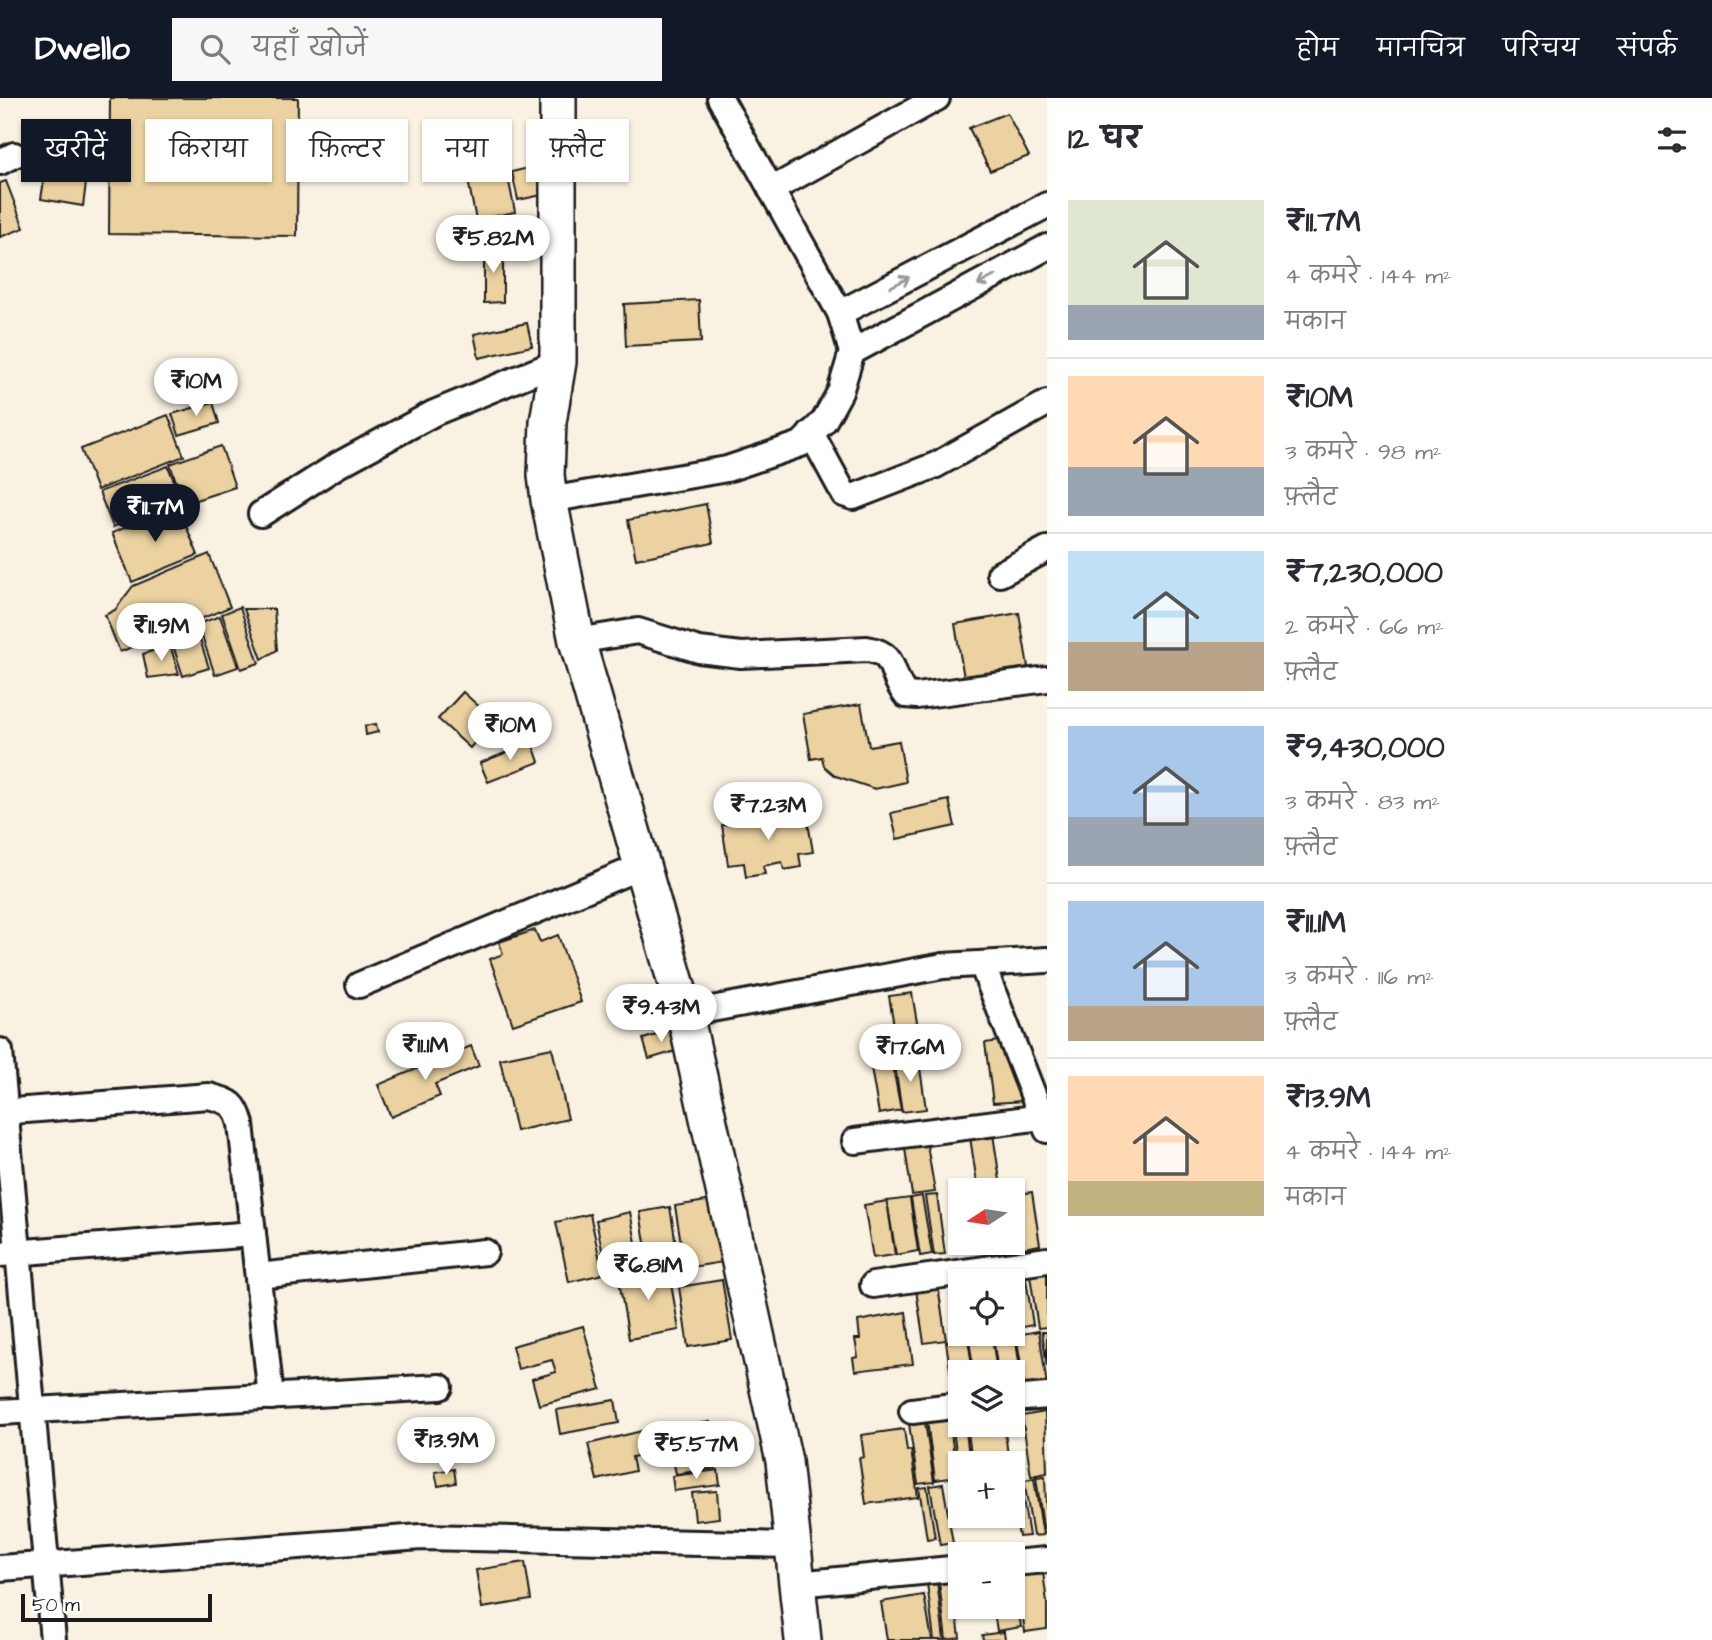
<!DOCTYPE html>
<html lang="hi">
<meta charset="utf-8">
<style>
body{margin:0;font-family:"Architects Daughter","Playpen Sans Deva",sans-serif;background:#f7f7f7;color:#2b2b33;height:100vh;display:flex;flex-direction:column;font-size:26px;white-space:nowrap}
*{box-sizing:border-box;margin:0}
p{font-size:23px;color:#7c7c81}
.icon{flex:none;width:38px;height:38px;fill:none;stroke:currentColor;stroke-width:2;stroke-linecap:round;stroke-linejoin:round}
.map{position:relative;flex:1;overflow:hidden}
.sheet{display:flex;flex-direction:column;background:#fff;width:665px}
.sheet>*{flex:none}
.banner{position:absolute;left:21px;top:21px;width:665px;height:63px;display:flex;gap:14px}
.needle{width:46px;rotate:258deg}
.tools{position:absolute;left:948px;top:1080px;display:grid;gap:14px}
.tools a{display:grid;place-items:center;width:77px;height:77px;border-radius:0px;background:#fff;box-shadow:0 2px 5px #0004;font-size:35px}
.scale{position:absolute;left:21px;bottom:18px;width:191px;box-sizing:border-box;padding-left:7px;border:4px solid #1c1c1c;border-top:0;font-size:19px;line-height:24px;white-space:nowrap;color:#1c1c1c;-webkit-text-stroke:5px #fff;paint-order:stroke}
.price{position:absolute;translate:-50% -60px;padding:0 16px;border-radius:24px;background:#fff;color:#222;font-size:23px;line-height:46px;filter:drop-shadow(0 2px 4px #0008)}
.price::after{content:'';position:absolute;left:50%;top:42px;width:21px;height:16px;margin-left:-10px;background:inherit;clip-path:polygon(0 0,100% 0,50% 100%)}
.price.current{background:#111827;color:#fff}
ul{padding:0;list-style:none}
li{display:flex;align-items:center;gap:21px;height:175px;padding:0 21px}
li+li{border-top:2px solid #e1e1e2}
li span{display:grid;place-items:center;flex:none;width:196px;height:140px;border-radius:0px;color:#555}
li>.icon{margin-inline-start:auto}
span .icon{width:84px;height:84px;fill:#fffc;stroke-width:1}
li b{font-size:30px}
h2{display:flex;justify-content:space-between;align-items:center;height:84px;padding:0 21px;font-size:30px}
.chip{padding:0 24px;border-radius:0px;background:#fff;box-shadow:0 2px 5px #0004;font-size:24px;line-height:63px}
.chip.current{background:#111827;color:#fff}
header{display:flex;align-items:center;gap:42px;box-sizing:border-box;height:98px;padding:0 35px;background:#111827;color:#fff}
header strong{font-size:33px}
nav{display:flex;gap:38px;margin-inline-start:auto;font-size:24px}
.search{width:490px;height:63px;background:#f7f7f7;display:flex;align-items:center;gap:18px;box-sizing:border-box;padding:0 24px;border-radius:0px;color:#7c7c81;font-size:26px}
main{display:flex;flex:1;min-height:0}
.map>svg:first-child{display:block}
.building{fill:#ebd2a0;stroke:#1c1c1c;stroke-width:2}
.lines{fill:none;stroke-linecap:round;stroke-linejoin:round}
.minor-casing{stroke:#1c1c1c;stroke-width:30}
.secondary-casing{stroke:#1c1c1c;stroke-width:40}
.minor{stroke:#fff;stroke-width:24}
.secondary{stroke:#fff;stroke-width:35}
.oneway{stroke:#999}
</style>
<header>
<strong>Dwello</strong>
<div class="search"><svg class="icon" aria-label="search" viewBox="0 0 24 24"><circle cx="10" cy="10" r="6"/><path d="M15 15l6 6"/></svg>यहाँ खोजें</div>
<nav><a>होम</a><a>मानचित्र</a><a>परिचय</a><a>संपर्क</a></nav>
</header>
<main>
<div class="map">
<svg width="1047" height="1542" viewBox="0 0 1047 1542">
<rect width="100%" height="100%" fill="#f9f2e2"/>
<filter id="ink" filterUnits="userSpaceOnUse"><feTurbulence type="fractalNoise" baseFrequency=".0143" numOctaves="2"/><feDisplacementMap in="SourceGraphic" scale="14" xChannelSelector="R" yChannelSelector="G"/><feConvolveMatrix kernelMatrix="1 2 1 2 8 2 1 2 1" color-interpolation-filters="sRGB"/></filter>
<g filter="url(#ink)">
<!-- building -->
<g class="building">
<path d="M110,0H298L297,138L109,136Z"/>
<path d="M1007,15L1029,58L990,73L969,30Z"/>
<path d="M47,64L88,70L83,108L41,101Z"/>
<path d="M536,68L542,97L518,102L512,74Z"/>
<path d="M506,69L515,114L476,122L467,77Z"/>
<path d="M6,83L24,130L0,139V85Z"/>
<path d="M478,127L496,128V141H478Z"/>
<path d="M484,149H503V204L484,205Z"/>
<path d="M699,202L701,244L626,248L624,206Z"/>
<path d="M527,225L532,248L479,260L474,236Z"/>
<path d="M213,304L219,325L179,337L172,316Z"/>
<path d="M168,317L184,358L97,392L81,351Z"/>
<path d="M221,348L235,389L184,406L170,366Z"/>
<path d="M168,368L182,402L113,429L99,394Z"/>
<path d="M706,406L713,445L636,461L628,422Z"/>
<path d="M178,408L198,457L132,484L112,435Z"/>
<path d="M209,456L230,509L120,554L105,517L115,512L133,488Z"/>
<path d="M240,509L259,565L241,571L222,516Z"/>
<path d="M244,511H274L277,552L262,561Z"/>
<path d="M1019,515L1028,569L964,580L955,526Z"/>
<path d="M220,518L238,569L215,577L198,526Z"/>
<path d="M196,529L209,570L183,578L170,538Z"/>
<path d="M170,547L179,576L148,580L143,556Z"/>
<path d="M463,594L494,622L470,650L438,621Z"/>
<path d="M861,606L869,648L899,643L906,684L875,691L836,678L824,668L822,659L811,661L803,616Z"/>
<path d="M376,626L378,634L366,637L365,628Z"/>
<path d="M532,644L539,664L488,684L480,665Z"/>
<path d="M949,702L955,728L897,741L891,715Z"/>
<path d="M806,713L813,754L799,756L801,769L784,772L782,764L763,768L765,776L746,779L744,765L728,767L722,727Z"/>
<path d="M535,832L540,844L558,837L581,904L513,927L490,861L503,856L499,844Z"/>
<path d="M912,895L922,954L899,958L889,898Z"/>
<path d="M673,932L679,952L649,961L643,941Z"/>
<path d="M1005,942L1024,1003L993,1005L985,945Z"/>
<path d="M471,948L479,968L435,986L440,998L391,1019L378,987Z"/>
<path d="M552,950L568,1021L516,1033L500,961Z"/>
<path d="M890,954L901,1012L879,1016L869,958Z"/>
<path d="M918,957L926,1011L902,1014L894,961Z"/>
<path d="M993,1036L1001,1089L978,1092L970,1039Z"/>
<path d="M926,1041L935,1094L912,1097L904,1044Z"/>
<path d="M1032,1094L1040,1147L1018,1151L1013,1121V1097Z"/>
<path d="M937,1097L945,1156L934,1157L925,1098Z"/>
<path d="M922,1098L932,1156L920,1158L911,1100Z"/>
<path d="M910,1100L918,1153L896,1157L887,1103Z"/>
<path d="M713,1102L723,1164L685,1170L675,1108Z"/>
<path d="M887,1103L895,1157L873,1160L864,1107Z"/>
<path d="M670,1109L679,1165L649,1169L640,1114Z"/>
<path d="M630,1114L641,1170L607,1177L596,1122Z"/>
<path d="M590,1116L603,1176L569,1184L556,1124Z"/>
<path d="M668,1168L679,1232L629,1241L618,1177Z"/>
<path d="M1025,1174L1033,1227L1013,1231V1183H1003L1002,1178Z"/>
<path d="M1047,1174V1229L1038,1230L1030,1177Z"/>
<path d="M722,1182L732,1242L688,1249L679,1189Z"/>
<path d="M938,1188L946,1242L924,1245L916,1192Z"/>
<path d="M906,1214L913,1266L855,1273L853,1260L858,1259L855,1241H860L858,1223Z"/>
<path d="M583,1228L601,1291L539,1307L532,1281L556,1274L552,1262L518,1271L512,1248Z"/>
<path d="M1039,1233L1047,1287L1025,1290L1016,1237Z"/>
<path d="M1042,1234H1047V1268Z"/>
<path d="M1015,1237L1023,1290L1013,1291V1274H998L993,1240Z"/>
<path d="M992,1239L997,1274H974L969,1243Z"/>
<path d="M968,1241L973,1274H961V1297L954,1298L946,1244Z"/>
<path d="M615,1302L619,1325L560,1336L556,1312Z"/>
<path d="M1045,1314L1047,1375L1031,1378L1022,1318Z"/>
<path d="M949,1320L957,1379L935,1382L927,1323Z"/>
<path d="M710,1324L714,1352L671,1359L666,1331Z"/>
<path d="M925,1324L934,1384L918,1386L909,1326Z"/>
<path d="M961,1324V1326H965L970,1365H961L960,1379L952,1326Z"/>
<path d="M967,1326H1004L1009,1365H972Z"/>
<path d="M904,1331L907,1353L911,1352L918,1399L866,1406L859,1360L864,1359L861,1337Z"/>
<path d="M642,1333L648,1356L632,1359L635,1373L597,1382L588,1346Z"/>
<path d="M714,1354L716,1370L676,1376L673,1361Z"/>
<path d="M454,1371L456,1385L438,1388L435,1374Z"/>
<path d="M718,1372L720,1387L674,1393L672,1378Z"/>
<path d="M1045,1378L1047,1435L1044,1436L1036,1379Z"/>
<path d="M1034,1380L1043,1437L1033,1438L1024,1382Z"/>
<path d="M1013,1382H1020L1029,1438L1019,1439L1013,1399Z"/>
<path d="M943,1386L953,1445L940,1447L930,1388Z"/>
<path d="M927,1389L935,1440L927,1441L919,1390Z"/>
<path d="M717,1393L719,1420L695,1423L692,1395Z"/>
<path d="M525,1464L531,1502L482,1510L476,1472Z"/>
<path d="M1042,1467L1047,1504V1531L1025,1534L1016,1471Z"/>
<path d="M1013,1479L1021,1529L997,1533L993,1508H1013Z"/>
<path d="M953,1482L960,1540L946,1542L939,1484Z"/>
<path d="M937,1483L944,1542H934L927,1485Z"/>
<path d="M924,1497L932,1542H887L881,1504Z"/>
<path d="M1004,1534L1005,1542H983L982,1537Z"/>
</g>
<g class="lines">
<defs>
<g id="minor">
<path d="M0,64L14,57"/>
<path d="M771,92L937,0"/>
<path d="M840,215L1047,107"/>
<path d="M852,254L1047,149"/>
<path d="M811,335L844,396L853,399L936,367L1047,305"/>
<path d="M549,402L727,371L801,346L824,323L840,294L852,254L840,215L720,0"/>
<path d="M261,416L338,367L434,315L558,264"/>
<path d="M1000,476L1047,451"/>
<path d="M577,543L638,533L699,552L741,557L867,551C899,556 888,576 906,597L917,598L1047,581"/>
<path d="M982,866L1047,1032"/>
<path d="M359,887L642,768"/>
<path d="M685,916L943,868L1047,862"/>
<path d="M0,953L53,1542"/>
<path d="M0,1014L209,998C230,1004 235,1004 241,1026L271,1299"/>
<path d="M855,1043L1042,1019"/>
<path d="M0,1156L253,1136"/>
<path d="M258,1178L485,1154"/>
<path d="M873,1187L1047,1162"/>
<path d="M1013,1301L1047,1298"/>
<path d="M912,1313L961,1307"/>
<path d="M0,1314L440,1289"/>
<path d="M1013,1465L1047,1462"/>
<path d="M0,1470L421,1439L793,1447"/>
<path d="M797,1486L961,1470"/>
</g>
<path id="secondary" d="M558,0V264L548,324L546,377L549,402L577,543L685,916L784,1363L803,1542"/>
</defs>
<!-- minor casing -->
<use href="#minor" class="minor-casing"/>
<!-- secondary casing -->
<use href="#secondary" class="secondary-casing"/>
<!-- minor -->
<use href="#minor" class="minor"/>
<!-- secondary -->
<use href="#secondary" class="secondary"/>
</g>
<!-- one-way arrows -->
<defs><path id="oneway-shaft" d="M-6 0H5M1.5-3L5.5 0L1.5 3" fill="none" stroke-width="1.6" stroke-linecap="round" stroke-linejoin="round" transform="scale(1.75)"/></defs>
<g class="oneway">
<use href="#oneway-shaft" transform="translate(987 182) rotate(152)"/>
<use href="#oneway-shaft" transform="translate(900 184) rotate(-28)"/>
</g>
</g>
</svg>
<div class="tools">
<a><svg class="needle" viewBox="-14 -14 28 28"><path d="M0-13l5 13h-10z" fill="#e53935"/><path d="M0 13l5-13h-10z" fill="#7c7c81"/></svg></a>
<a><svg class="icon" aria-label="locate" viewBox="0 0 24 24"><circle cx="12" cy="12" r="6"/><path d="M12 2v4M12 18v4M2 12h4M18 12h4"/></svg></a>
<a><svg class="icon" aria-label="layers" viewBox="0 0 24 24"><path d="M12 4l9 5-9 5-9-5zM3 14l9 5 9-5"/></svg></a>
<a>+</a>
<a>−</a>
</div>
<div class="scale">50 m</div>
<b class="price" style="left:493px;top:177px">₹5.82M</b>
<b class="price" style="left:196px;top:320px">₹10M</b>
<b class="price current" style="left:155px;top:446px">₹11.7M</b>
<b class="price" style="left:161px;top:565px">₹11.9M</b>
<b class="price" style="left:510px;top:664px">₹10M</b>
<b class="price" style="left:768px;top:744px">₹7.23M</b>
<b class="price" style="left:661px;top:946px">₹9.43M</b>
<b class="price" style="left:425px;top:984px">₹11.1M</b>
<b class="price" style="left:910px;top:986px">₹17.6M</b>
<b class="price" style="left:648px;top:1204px">₹6.81M</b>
<b class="price" style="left:446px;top:1379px">₹13.9M</b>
<b class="price" style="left:696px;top:1383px">₹5.57M</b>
<div class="banner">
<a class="chip current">खरीदें</a>
<a class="chip">किराया</a>
<a class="chip">फ़िल्टर</a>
<a class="chip">नया</a>
<a class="chip">फ़्लैट</a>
</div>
</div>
<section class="sheet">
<h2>12 घर<svg class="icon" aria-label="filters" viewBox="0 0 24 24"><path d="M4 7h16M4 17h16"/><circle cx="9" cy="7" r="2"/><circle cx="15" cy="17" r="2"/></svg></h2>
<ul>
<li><span style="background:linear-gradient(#dfe7d0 75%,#9aa5b1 0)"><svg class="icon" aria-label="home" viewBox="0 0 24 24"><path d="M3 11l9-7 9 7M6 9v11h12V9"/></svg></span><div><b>₹11.7M</b><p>4 कमरे · 144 m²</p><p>मकान</p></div></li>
<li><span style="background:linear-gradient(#ffd9b3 65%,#9aa5b1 0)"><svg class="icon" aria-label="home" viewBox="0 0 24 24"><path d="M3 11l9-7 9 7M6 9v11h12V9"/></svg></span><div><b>₹10M</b><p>3 कमरे · 98 m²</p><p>फ़्लैट</p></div></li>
<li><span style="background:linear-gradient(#bfe0f5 65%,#b9a48a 0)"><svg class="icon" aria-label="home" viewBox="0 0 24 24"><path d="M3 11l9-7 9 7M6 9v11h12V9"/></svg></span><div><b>₹7,230,000</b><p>2 कमरे · 66 m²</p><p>फ़्लैट</p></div></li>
<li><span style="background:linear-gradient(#a9c7e8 65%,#9aa5b1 0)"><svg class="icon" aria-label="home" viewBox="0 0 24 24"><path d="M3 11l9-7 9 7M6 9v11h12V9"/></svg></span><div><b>₹9,430,000</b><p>3 कमरे · 83 m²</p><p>फ़्लैट</p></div></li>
<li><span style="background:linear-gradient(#a9c7e8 75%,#b9a48a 0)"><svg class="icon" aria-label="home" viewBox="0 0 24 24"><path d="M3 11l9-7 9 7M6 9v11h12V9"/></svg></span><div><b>₹11.1M</b><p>3 कमरे · 116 m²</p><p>फ़्लैट</p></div></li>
<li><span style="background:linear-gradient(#ffd9b3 75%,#c2b280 0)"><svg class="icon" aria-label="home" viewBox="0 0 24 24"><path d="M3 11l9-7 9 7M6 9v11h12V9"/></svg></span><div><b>₹13.9M</b><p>4 कमरे · 144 m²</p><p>मकान</p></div></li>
</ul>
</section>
</main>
